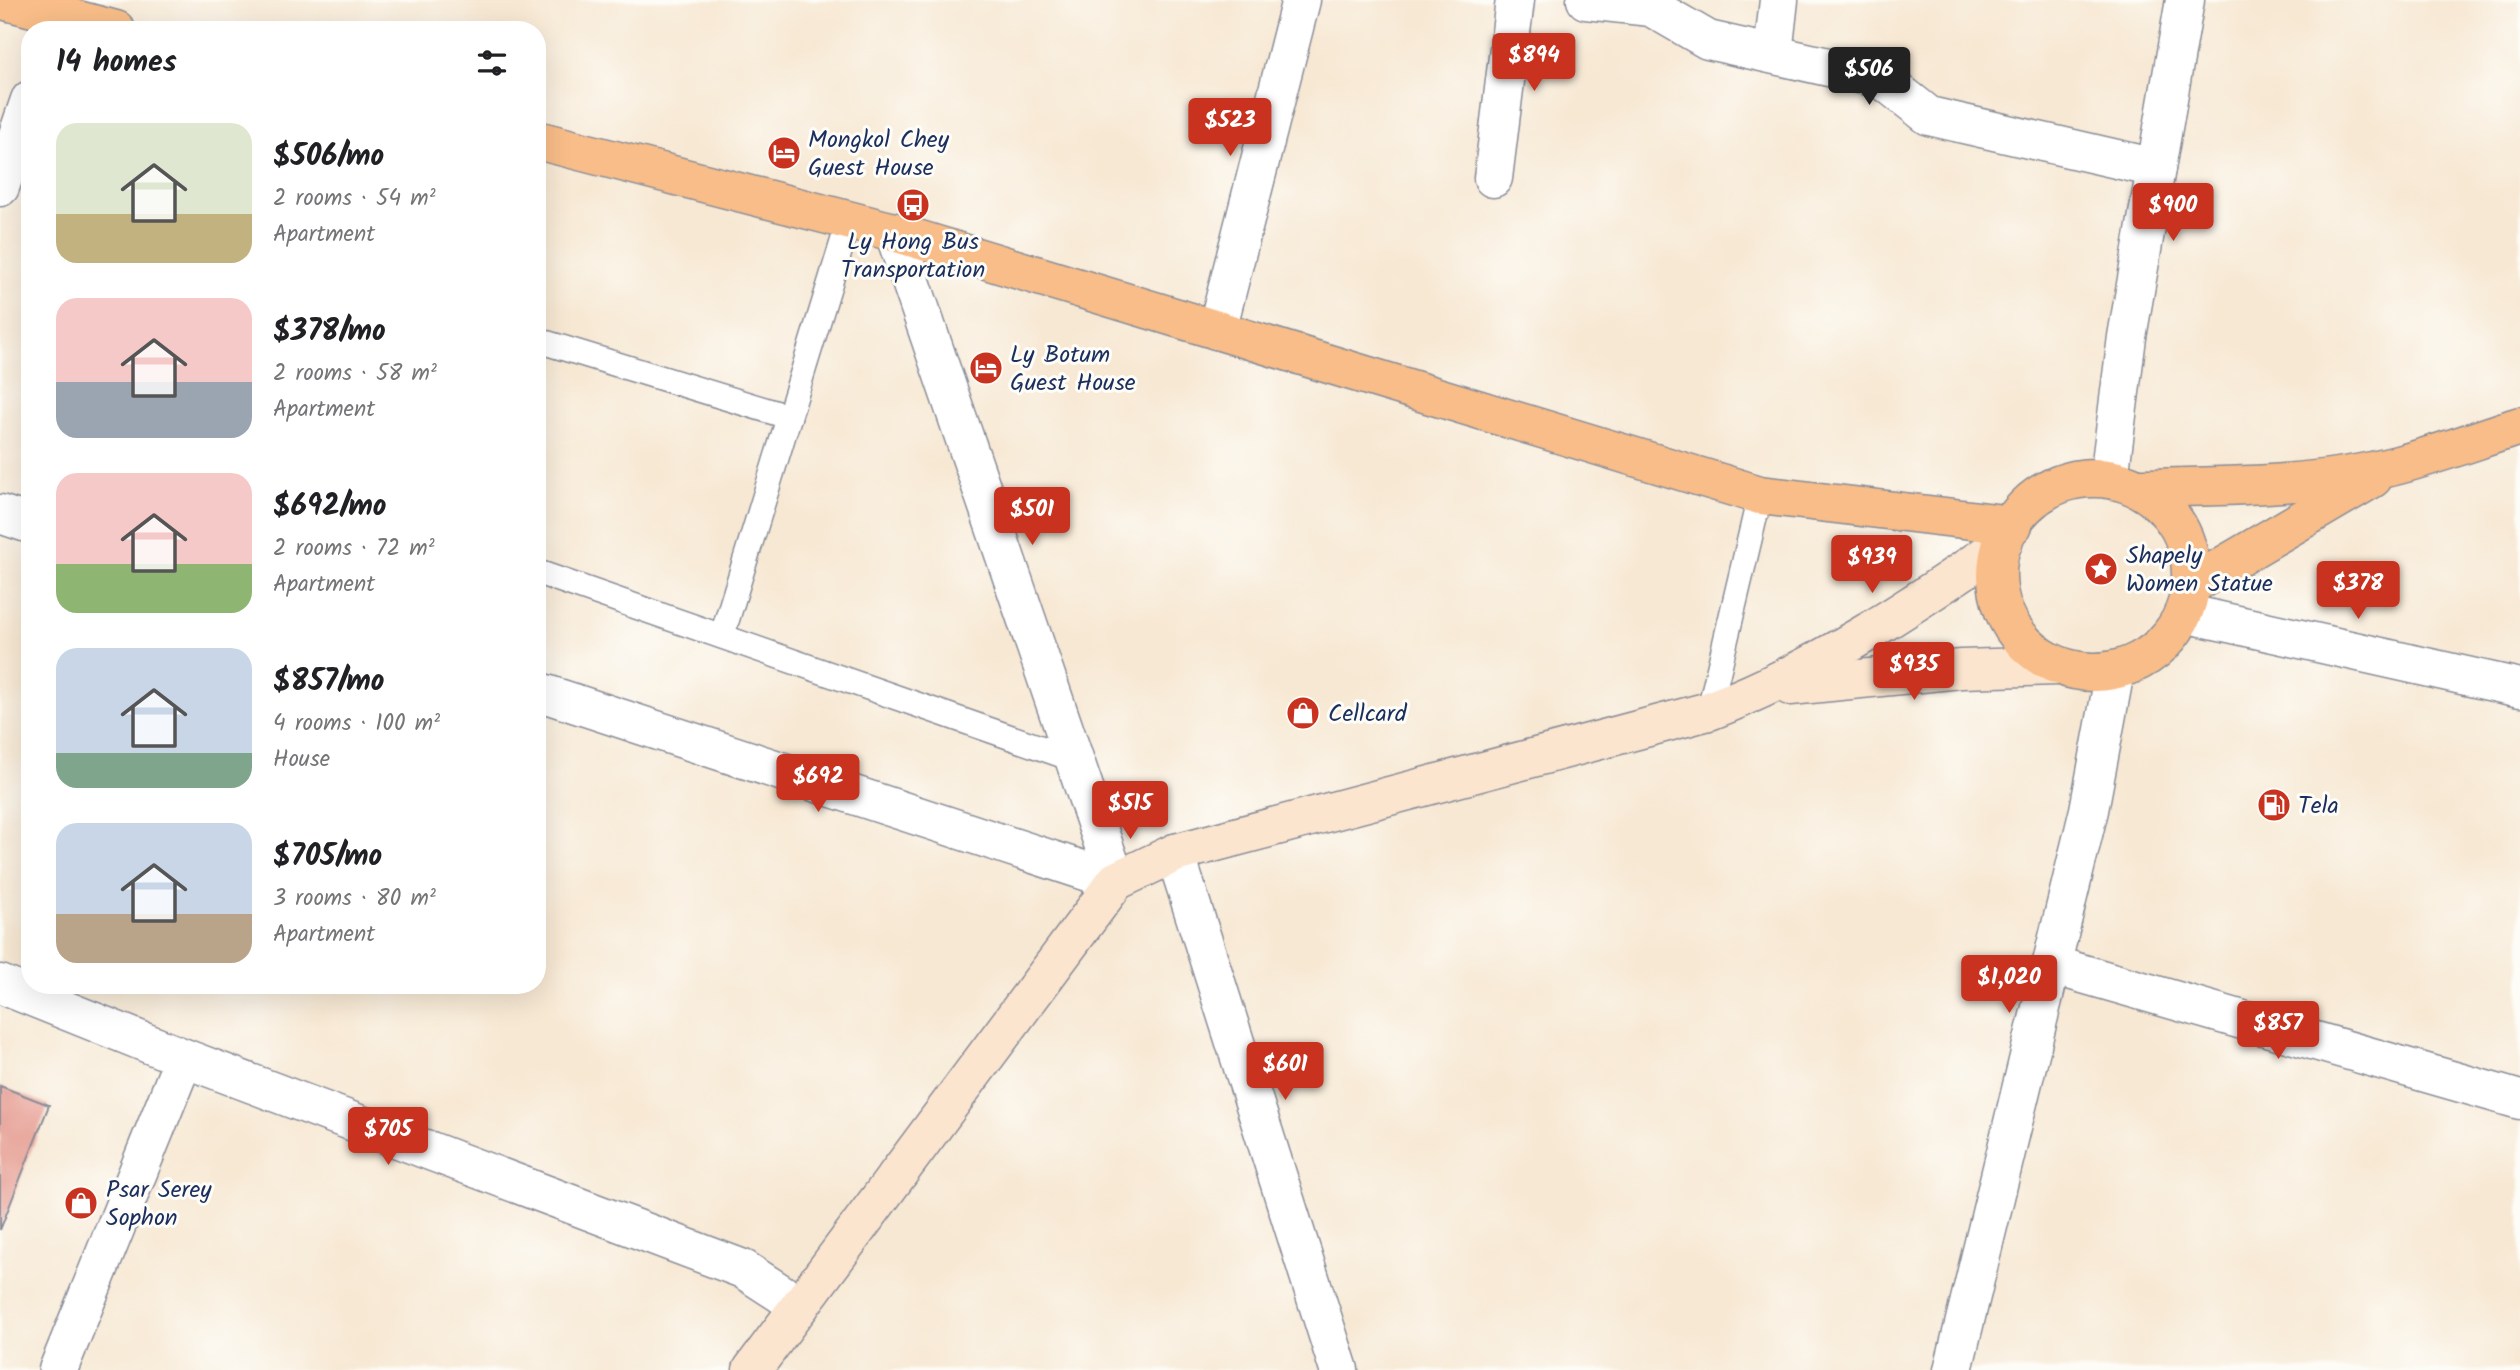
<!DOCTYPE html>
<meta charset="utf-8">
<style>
body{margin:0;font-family:Kalam,sans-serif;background:#f6f6f6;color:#202124;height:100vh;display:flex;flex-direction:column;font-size:26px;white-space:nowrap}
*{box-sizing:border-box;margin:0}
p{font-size:23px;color:#757577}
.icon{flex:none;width:38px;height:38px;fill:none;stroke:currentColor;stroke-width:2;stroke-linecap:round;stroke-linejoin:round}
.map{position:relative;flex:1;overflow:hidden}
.drawer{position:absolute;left:21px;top:21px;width:525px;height:973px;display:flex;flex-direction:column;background:#fff;border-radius:28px;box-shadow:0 7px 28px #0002}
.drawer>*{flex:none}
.price{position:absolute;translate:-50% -60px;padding:0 16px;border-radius:7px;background:#c8321e;color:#fff;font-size:23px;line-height:46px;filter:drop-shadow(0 2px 4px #0008)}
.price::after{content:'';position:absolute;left:50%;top:42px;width:21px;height:16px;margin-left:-10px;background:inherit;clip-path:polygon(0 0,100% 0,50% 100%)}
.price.on{background:#222;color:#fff}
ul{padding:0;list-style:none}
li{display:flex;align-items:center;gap:21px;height:175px;padding:0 35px}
li span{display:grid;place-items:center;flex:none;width:196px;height:140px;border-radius:21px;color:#555}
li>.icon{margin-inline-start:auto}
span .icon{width:84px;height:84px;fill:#fffc;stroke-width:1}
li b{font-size:30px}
h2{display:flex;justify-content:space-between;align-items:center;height:84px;padding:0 35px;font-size:30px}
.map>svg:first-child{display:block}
.building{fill:#e5998e}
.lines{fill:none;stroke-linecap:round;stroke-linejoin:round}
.service-casing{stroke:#898c98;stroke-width:27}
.minor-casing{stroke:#898c98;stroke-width:41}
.tertiary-casing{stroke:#898c98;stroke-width:41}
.secondary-casing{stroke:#898c98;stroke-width:41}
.primary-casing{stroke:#898c98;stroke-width:41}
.service{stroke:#fff;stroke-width:24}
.minor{stroke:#fff;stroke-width:38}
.tertiary{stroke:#fff;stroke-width:38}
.secondary{stroke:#fce5cf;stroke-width:38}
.primary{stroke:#f8bd88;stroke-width:38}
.labels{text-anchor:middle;stroke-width:6;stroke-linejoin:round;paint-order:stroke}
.poi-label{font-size:24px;fill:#1b2f5e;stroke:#fdfcf7;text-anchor:start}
</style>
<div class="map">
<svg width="2520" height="1370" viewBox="0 0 2520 1370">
<rect width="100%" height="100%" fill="#fdfcf7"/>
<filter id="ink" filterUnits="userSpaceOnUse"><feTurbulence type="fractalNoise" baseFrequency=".0143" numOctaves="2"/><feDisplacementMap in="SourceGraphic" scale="14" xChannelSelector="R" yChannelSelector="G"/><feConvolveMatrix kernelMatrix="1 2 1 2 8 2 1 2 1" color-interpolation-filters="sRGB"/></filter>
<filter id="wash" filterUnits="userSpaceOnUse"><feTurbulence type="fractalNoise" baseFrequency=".00686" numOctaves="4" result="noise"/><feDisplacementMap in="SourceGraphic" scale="28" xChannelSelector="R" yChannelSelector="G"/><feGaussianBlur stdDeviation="1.57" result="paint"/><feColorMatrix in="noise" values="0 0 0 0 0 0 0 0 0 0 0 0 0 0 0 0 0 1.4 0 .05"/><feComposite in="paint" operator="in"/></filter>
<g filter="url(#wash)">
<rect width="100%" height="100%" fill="#f7e8d3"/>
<g id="blocks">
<!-- building -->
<path class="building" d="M0,1086L49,1105L0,1230Z"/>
</g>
</g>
<g filter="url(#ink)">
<use href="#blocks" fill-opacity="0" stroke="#898c98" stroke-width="2"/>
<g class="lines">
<defs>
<g id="service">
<path d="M537,340L789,417"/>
<path d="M537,572L1073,759"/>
<path d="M722,636L849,221"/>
<path d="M1709,711L1760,495"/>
</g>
<g id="minor">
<path d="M1586,0L1651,7L1708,40L1882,79L1929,116L2156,168"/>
<path d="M1773,54L1779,0"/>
<path d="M1493,178L1515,0"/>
<path d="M0,187L30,100"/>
<path d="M894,232L1116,881"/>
<path d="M1217,330L1301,0"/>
<path d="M0,514L30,524"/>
<path d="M2184,613L2520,688"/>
<path d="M537,691L1116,881"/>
<path d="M1175,853L1339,1370"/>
<path d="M2052,965L2520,1100"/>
<path d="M0,984L184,1058L743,1269L800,1306"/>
<path d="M58,1370L184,1058"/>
</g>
<g id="tertiary">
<path d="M2109,478L2127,337L2185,0"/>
<path d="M1953,1370L2089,810L2115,671"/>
</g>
<g id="secondary">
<path d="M1790,686L1961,669L2057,666"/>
<path d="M752,1370L1116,881L1175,853L1709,711C1816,670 1910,608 2003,543"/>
</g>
<g id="primary">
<path d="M2,0L116,30"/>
<path d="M537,140L894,232L1760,495L2013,525"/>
<circle cx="2094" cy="575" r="97"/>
<path d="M2138,488C2224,486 2314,487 2398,465C2439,454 2479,439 2520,426"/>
<path d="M2191,585L2373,478"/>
</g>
</defs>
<!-- service casing -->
<use href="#service" class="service-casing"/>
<!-- minor casing -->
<use href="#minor" class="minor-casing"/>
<!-- tertiary casing -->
<use href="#tertiary" class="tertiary-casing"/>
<!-- secondary casing -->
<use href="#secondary" class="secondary-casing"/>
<!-- primary casing -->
<use href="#primary" class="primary-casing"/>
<!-- service -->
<use href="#service" class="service"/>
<!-- minor -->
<use href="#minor" class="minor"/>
<!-- tertiary -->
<use href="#tertiary" class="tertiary"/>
<!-- secondary -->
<use href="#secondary" class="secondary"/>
<!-- primary -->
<use href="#primary" class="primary"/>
</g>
</g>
<!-- icons -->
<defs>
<symbol id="hotel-disc" viewBox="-11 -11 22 22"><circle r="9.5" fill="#c8321e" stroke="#fdfcf7"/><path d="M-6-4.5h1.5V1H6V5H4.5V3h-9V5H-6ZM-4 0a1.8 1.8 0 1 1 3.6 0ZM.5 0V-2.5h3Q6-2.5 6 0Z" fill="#fff"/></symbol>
<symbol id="bus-disc" viewBox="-11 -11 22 22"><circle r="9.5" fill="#c8321e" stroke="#fdfcf7"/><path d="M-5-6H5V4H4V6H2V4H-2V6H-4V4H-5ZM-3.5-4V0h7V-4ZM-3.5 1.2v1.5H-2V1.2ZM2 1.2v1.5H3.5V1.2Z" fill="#fff"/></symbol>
<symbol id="sight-disc" viewBox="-11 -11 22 22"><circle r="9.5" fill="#c8321e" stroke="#fdfcf7"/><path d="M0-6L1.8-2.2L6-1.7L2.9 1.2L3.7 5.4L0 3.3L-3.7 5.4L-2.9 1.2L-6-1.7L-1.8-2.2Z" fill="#fff"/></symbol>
<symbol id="shop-disc" viewBox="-11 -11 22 22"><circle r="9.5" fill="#c8321e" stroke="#fdfcf7"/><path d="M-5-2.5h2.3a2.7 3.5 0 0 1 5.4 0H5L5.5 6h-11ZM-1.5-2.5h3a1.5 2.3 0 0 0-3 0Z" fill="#fff"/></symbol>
<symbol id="fuel-disc" viewBox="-11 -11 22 22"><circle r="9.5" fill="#c8321e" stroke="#fdfcf7"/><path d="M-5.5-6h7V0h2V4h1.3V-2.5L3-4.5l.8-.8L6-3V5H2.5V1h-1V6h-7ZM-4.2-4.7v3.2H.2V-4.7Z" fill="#fff"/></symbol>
</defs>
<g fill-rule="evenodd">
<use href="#hotel-disc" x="765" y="134" width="38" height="38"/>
<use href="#bus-disc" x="894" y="186" width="38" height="38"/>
<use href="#hotel-disc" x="967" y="349" width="38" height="38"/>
<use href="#sight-disc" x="2082" y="550" width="38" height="38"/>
<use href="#shop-disc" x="1284" y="694" width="38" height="38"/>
<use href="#fuel-disc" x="2255" y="786" width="38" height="38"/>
<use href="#shop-disc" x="62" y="1184" width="38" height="38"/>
</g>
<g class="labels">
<!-- poi labels -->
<g class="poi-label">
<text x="808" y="147">Mongkol Chey<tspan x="808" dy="28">Guest House</tspan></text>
<text x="913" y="249" text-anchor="middle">Ly Hong Bus<tspan x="913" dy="28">Transportation</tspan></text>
<text x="1010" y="362">Ly Botum<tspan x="1010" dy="28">Guest House</tspan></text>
<text x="2126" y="563">Shapely<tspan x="2126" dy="28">Women Statue</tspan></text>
<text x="1328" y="721">Cellcard</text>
<text x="2298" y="813">Tela</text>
<text x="106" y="1197">Psar Serey<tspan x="106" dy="28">Sophon</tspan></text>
</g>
</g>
</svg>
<b class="price" style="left:1534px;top:93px">$894</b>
<b class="price on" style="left:1869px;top:107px">$506</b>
<b class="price" style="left:1230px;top:158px">$523</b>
<b class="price" style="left:2173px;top:243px">$900</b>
<b class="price" style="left:1032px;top:547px">$501</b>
<b class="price" style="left:1872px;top:595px">$939</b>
<b class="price" style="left:2358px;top:621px">$378</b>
<b class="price" style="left:1914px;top:702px">$935</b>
<b class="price" style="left:818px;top:814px">$692</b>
<b class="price" style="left:1130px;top:841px">$515</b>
<b class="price" style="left:2009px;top:1015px">$1,020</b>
<b class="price" style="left:2278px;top:1061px">$857</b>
<b class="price" style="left:1285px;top:1102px">$601</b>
<b class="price" style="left:388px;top:1167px">$705</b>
<section class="drawer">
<h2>14 homes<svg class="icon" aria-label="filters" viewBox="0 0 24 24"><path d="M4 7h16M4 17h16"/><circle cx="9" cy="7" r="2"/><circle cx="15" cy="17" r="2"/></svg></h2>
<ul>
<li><span style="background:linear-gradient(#dfe7d0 65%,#c2b280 0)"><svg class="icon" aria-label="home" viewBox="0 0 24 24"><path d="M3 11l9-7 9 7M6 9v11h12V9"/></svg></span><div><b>$506/mo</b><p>2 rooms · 54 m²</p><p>Apartment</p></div></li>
<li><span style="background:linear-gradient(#f6c9c9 60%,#9aa5b1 0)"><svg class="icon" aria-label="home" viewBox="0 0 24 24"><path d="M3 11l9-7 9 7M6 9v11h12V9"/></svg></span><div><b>$378/mo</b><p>2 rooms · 58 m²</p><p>Apartment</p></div></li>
<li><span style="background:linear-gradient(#f6c9c9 65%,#8fb573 0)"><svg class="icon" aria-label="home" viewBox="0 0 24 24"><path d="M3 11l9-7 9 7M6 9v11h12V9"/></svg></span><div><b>$692/mo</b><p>2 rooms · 72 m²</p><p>Apartment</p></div></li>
<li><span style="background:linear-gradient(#c9d6e8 75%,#7fa58c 0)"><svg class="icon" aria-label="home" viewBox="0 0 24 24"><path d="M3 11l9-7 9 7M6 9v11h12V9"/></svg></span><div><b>$857/mo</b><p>4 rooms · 100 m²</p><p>House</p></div></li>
<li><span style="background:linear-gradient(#c9d6e8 65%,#b9a48a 0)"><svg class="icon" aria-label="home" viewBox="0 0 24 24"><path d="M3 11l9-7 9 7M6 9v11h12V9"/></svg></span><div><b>$705/mo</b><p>3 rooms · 80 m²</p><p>Apartment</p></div></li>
</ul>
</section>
</div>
